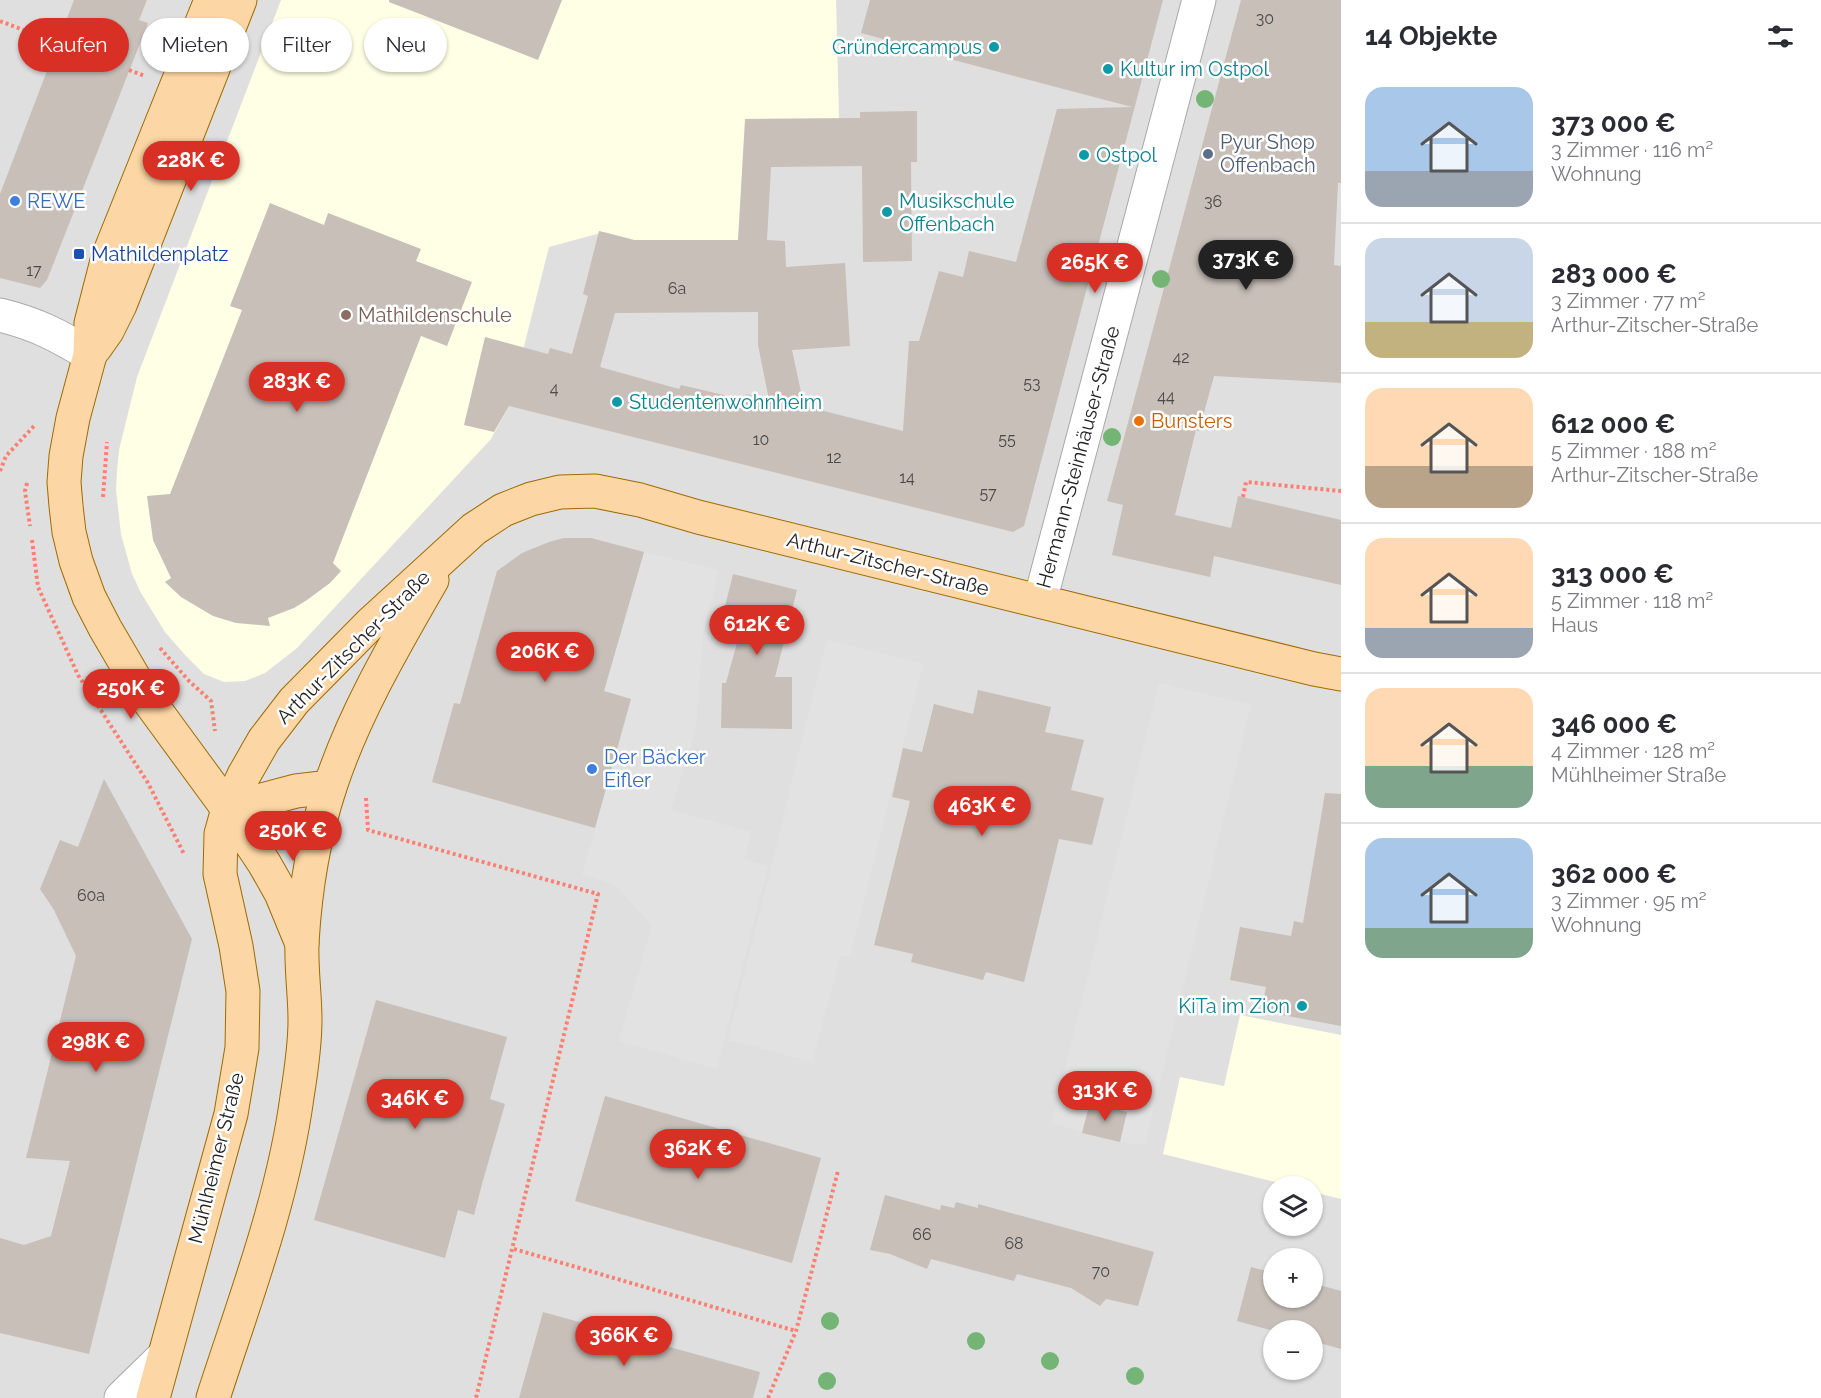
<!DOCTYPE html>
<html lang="de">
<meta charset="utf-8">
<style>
body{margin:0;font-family:Raleway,sans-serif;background:#f7f7f7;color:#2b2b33;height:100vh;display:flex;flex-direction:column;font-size:22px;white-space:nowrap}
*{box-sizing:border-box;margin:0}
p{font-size:20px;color:#7c7c81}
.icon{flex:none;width:33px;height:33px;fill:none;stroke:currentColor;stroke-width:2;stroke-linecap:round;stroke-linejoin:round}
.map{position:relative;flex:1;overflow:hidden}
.sheet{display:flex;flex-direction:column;background:#fff;width:480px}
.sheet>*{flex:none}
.banner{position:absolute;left:18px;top:18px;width:570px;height:54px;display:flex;gap:12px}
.buttons{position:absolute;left:1263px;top:1176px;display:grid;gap:12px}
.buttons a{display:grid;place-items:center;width:60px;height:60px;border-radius:50%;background:#fff;box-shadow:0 2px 4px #0004;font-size:30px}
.price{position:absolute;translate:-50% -51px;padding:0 14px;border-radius:21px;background:#d93025;color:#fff;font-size:20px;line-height:39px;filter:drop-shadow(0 2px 3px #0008)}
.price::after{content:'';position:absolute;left:50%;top:36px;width:18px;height:14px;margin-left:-9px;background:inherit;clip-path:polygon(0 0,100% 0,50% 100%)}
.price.selected{background:#222;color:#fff}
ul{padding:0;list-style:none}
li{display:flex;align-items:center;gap:18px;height:150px;padding:0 24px}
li+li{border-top:2px solid #e1e1e2}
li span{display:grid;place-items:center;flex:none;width:168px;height:120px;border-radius:18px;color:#555}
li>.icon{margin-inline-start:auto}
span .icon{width:72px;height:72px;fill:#fffc;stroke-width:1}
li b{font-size:26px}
h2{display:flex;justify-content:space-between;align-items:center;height:72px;padding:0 24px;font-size:26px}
.pill{padding:0 21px;border-radius:27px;background:#fff;box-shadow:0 2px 4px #0004;font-size:21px;line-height:54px}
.pill.selected{background:#d93025;color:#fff}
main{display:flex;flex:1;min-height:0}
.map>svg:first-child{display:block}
.residential{fill:#e0dfdf;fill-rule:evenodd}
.education{fill:#ffffe5}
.parking{fill:#e2e2e2}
.building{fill:#c7bfb8;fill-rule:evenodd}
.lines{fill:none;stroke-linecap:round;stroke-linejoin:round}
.minor-casing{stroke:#a9a9a9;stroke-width:35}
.major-casing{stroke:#a06b00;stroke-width:35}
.path{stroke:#fa8072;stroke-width:4;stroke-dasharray:3 3;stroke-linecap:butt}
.minor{stroke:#fff;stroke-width:33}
.major{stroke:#fcd6a4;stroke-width:33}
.tree{fill:#74b475}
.culture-dot{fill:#0f9aa8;stroke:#fff;stroke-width:2}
.service-dot{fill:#5c6f8a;stroke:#fff;stroke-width:2}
.shop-dot{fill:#3f7fe0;stroke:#fff;stroke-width:2}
.transit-dot{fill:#1a4fb4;stroke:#fff;stroke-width:2}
.education-dot{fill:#8d6e63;stroke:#fff;stroke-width:2}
.food-dot{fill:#e8710a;stroke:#fff;stroke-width:2}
.labels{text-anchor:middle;stroke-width:5;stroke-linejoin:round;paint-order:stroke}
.number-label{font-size:16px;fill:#4b4948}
.culture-label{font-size:20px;fill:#0d838f;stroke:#fff;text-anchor:start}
.service-label{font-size:20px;fill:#4e5e75;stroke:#fff;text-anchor:start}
.shop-label{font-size:20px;fill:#366cbe;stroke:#fff;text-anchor:start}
.transit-label{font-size:20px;fill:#164399;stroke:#fff;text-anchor:start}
.education-label{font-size:20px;fill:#785e54;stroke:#fff;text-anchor:start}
.food-label{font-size:20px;fill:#c56008;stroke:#fff;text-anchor:start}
.street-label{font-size:20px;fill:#222;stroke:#fff}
</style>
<main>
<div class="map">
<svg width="1341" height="1398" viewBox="0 0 1341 1398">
<rect width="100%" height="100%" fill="#f2efe9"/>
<!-- residential -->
<path class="residential" d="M0,0H1341V1398H0ZM1274,1186H1312V1226H1274ZM1274,1258H1312V1298H1274ZM1274,1330H1312V1370H1274Z"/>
<!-- education -->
<g class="education">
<path d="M281,0H836L839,119H774L738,240H634L604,232L549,247L509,406L491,439L297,648L265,673L245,681L224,682L204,674L186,656L165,632L141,593L132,574L121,534L116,490L117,470L119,450L137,377Z"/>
<path d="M1240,1015L1341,1035V1199L1313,1192L1312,1186H1291L1163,1154L1180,1077L1224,1086Z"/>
</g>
<!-- parking -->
<g class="parking">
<path d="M644,552L719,570L703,635L696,728L671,810L751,832L744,859L768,866L717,1069L619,1041L652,925L614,884L582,875L631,699L604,691Z"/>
<path d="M827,640L923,664L850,957L840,955L813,1062L728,1040Z"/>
<path d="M1159,683L1251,705L1145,1145L1120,1142L1052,1123Z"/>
</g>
<!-- building -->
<g class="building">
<path d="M74,0H147L139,20L148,23L47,280L40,288L0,278V194Z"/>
<path d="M389,0H562L538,60L389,2Z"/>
<path d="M870,0H1163L1024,526L1013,532L509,406L494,432L464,425L485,337L548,354L550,348L572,354L588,296L583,294L599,231L634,240H738L745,119L860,118V112L917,111V162H911L912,261L863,262L862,166L771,167L767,240L785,241L786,267L845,263L850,346L792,350L804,406L903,431L909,341H919L939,271L963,277L969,251L1016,262L1057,109L1132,107L950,59V57L861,33ZM758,312V345L769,400L746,394L745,400L681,385L679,389L600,367L615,313Z"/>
<path d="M1241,0H1341V183H1338L1334,265L1341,266V383L1214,376L1199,431L1196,430L1175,515L1231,528L1238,496L1341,520V585L1214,556L1210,577L1112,555L1123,505L1107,501Z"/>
<path d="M270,203L324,225L328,213L421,249L416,261L472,282L447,346L421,336L333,563L341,571L330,583L307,600L294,608L268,618L270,626L236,623L213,616L181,597L165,582L171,578L153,540L147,496L170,494L242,310L230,306Z"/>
<path d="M564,538H591L644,552L604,691L631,699L595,828L432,782L454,703L460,704L497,571L522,553L549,542Z"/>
<path d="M733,574L797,590L775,677H792V729L721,728L722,683H726L740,632L720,627Z"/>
<path d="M978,690L1051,707L1045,732L1084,740L1071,790L1104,798L1092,845L1059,839L1024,982L986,972L983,980L911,962L913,954L874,945L910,801L892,797L903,748L922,752L934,704L973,714Z"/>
<path d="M104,779L192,939L89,1354L0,1333V1238L24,1245L51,1236L70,1161L26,1158L76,956L54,910L40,889L60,840L78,847Z"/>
<path d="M1325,793L1341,794V1026L1261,1011L1266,987L1230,980L1240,927L1291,936L1294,921L1303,923Z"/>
<path d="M376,1000L507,1037L490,1099L505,1104L482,1184L474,1215L458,1210L445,1258L314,1220Z"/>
<path d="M605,1096L821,1158L792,1263L575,1201Z"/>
<path d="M1090,1102L1127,1112L1120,1142L1082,1133Z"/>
<path d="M885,1195L940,1210L941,1205L954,1208L956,1202L978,1208V1204L1154,1252L1138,1306L1106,1299L1100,1306L1071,1288L1017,1274L1014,1281L931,1259L927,1269L890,1254L870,1250Z"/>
<path d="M1251,1267L1274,1273V1298H1312V1283L1341,1291V1349L1312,1341V1330L1274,1331L1237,1321Z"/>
<path d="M543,1312L760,1372L753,1398H519Z"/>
</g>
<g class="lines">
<defs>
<g id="minor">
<path d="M0,315C36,324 58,335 90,355"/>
<path d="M1040,601L1199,0"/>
<path d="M121,1398L164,1356"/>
</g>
<g id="major">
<path d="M211,0L108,257L91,323L90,355L73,418L66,456L64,482L66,506L69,532L76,561L89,597L105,628L143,693L228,809L264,863L281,893L302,944"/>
<path d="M95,348L107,331L120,305L240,0"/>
<path d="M228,809L296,791L330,787"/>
<path d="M153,1398L231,1114L242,1048L243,991L236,946L220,874L221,834L228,809L244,775L264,740L294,701L369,625L474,529L503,510L531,499L560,492L595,491L640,500L698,517L1314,669L1341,674"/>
<path d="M213,1398C245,1299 283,1200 297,1097C301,1072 305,1045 305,1020C305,995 301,969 302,943C305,892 314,836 330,787C354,714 394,646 432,580"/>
</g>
</defs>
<!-- minor casing -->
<use href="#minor" class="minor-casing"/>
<!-- major casing -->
<use href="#major" class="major-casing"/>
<!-- path -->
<g class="path">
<path d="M0,21L57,43"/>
<path d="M129,70L145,76"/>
<path d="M0,471L6,456L35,425"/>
<path d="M27,483L25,491L30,526"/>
<path d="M103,497L107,442"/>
<path d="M1243,497L1246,482L1341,491"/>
<path d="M32,540L38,587L78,675L148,783L184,854"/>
<path d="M160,648L189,681L211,701L215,731"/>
<path d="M366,798L368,830L598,894L476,1398"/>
<path d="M514,1249L796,1331"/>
<path d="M768,1398L796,1331L838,1171"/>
</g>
<!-- minor -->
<use href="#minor" class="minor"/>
<!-- major -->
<use href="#major" class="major"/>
</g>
<!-- trees -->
<g class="tree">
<circle cx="1205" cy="99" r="9"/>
<circle cx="1161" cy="279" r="9"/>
<circle cx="1112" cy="437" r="9"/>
<circle cx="830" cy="1321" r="9"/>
<circle cx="976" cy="1341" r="9"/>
<circle cx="1050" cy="1361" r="9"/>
<circle cx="1135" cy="1376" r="9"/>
<circle cx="827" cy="1381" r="9"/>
</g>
<!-- markers -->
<g class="culture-dot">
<circle cx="994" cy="47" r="6"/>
<circle cx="1108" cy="69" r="6"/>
<circle cx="1084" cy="155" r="6"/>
<circle cx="887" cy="212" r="6"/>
<circle cx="617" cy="402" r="6"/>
<circle cx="1302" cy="1006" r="6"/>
</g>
<circle class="service-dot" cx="1208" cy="154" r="6"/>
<g class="shop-dot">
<circle cx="15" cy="201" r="6"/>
<circle cx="592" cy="769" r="6"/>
</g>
<rect class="transit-dot" x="73" y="248" width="12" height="12" rx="3"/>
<circle class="education-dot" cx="346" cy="315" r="6"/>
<circle class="food-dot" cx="1139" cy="421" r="6"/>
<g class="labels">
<!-- number labels -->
<g class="number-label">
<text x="1265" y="24">30</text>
<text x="1213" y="207">36</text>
<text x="34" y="276">17</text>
<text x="677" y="294">6a</text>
<text x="1181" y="363">42</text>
<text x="1032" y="389">53</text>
<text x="554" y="394">4</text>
<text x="1166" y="402">44</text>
<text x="761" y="445">10</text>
<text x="1007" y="445">55</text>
<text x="834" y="463">12</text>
<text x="907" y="483">14</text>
<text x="988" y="499">57</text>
<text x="91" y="901">60a</text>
<text x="922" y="1240">66</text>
<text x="1014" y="1249">68</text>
<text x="1101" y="1277">70</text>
</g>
<!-- culture labels -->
<g class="culture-label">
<text x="982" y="54" text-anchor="end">Gründercampus</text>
<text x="1120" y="76">Kultur im Ostpol</text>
<text x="1096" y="162">Ostpol</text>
<text x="899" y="208">Musikschule<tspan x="899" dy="23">Offenbach</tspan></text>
<text x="629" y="409">Studentenwohnheim</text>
<text x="1290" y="1013" text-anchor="end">KiTa im Zion</text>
</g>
<!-- service labels -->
<g class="service-label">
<text x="1220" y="149">Pyur Shop<tspan x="1220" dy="23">Offenbach</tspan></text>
</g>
<!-- shop labels -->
<g class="shop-label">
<text x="27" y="208">REWE</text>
<text x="604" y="764">Der Bäcker<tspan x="604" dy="23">Eifler</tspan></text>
</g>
<!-- transit labels -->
<g class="transit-label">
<text x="91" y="261">Mathildenplatz</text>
</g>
<!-- education labels -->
<g class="education-label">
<text x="358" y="322">Mathildenschule</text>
</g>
<!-- food labels -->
<g class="food-label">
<text x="1151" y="428">Bunsters</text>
</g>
<!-- street labels -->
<g class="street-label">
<text transform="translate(1078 457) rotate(-75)" y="7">Hermann-Steinhäuser-Straße</text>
<text transform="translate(888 564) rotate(14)" y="7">Arthur-Zitscher-Straße</text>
<text transform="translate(353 647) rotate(-45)" y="7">Arthur-Zitscher-Straße</text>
<text transform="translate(216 1158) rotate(-76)" y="7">Mühlheimer Straße</text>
</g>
</g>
</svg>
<div class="buttons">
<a><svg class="icon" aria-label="layers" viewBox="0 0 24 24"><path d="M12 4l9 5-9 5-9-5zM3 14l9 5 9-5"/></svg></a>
<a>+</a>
<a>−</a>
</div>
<b class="price" style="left:191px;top:192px">228K €</b>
<b class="price selected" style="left:1246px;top:291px">373K €</b>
<b class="price" style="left:1095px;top:294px">265K €</b>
<b class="price" style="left:297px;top:413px">283K €</b>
<b class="price" style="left:757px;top:656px">612K €</b>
<b class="price" style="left:545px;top:683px">206K €</b>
<b class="price" style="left:131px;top:720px">250K €</b>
<b class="price" style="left:982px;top:837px">463K €</b>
<b class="price" style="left:293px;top:862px">250K €</b>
<b class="price" style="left:96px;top:1073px">298K €</b>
<b class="price" style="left:1105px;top:1122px">313K €</b>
<b class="price" style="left:415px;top:1130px">346K €</b>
<b class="price" style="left:698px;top:1180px">362K €</b>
<b class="price" style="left:624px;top:1367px">366K €</b>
<div class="banner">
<a class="pill selected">Kaufen</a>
<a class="pill">Mieten</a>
<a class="pill">Filter</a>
<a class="pill">Neu</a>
</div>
</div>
<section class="sheet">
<h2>14 Objekte<svg class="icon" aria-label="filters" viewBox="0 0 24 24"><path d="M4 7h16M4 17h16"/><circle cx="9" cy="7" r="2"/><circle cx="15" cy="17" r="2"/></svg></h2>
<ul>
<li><span style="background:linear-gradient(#a9c7e8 70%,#9aa5b1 0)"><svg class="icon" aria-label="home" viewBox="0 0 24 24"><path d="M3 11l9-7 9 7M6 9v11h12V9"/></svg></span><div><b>373 000 €</b><p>3 Zimmer · 116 m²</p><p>Wohnung</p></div></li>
<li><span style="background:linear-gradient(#c9d6e8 70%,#c2b280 0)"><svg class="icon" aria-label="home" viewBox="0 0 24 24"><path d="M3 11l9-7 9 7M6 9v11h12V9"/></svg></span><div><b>283 000 €</b><p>3 Zimmer · 77 m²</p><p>Arthur-Zitscher-Straße</p></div></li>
<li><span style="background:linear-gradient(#ffd9b3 65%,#b9a48a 0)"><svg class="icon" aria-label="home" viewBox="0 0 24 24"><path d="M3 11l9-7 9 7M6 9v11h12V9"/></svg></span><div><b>612 000 €</b><p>5 Zimmer · 188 m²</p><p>Arthur-Zitscher-Straße</p></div></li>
<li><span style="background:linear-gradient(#ffd9b3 75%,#9aa5b1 0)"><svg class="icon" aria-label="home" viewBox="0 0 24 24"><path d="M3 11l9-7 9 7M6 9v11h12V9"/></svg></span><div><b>313 000 €</b><p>5 Zimmer · 118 m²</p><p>Haus</p></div></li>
<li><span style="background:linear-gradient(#ffd9b3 65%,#7fa58c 0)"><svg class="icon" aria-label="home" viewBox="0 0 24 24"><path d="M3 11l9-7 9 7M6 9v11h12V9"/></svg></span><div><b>346 000 €</b><p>4 Zimmer · 128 m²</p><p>Mühlheimer Straße</p></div></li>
<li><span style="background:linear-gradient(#a9c7e8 75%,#7fa58c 0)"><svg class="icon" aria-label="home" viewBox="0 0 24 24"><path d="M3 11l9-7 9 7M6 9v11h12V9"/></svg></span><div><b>362 000 €</b><p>3 Zimmer · 95 m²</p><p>Wohnung</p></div></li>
</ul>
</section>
</main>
